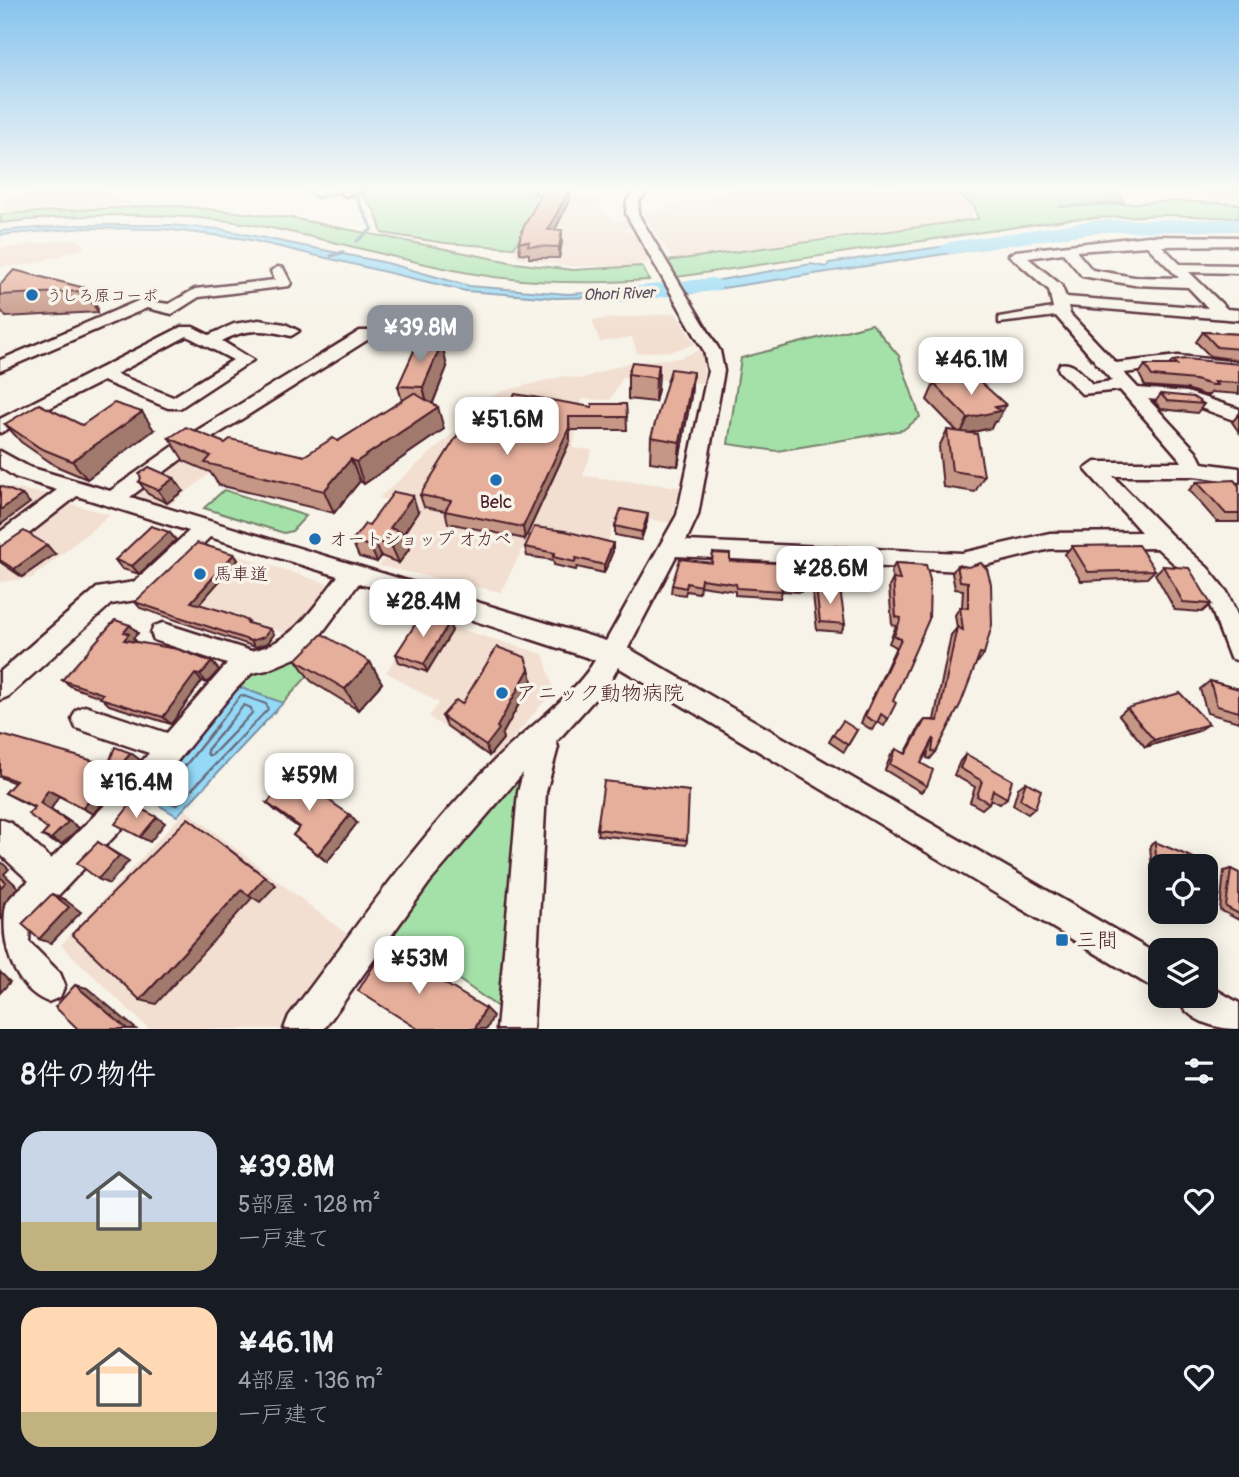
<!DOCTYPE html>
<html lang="ja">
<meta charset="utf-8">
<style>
body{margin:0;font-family:Pangolin,"Klee One",sans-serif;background:#20242c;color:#f1f3f6;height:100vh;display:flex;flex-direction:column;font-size:26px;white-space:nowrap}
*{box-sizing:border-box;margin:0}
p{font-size:23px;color:#9ea1a6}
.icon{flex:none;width:38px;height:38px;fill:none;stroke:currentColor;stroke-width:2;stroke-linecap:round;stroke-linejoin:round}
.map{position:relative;height:1029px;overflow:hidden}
.panel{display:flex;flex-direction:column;background:#171b24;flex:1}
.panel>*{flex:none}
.buttons{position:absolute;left:1148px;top:854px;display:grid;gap:14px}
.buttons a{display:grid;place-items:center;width:70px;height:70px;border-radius:14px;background:#171b24;box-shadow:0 4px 18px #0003;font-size:35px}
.price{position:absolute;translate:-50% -60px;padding:0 16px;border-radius:14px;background:#fff;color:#222;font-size:23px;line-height:46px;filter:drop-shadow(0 2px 4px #0008)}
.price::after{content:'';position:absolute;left:50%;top:42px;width:21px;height:16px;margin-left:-10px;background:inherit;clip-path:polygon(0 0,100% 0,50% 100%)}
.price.selected{background:#8c9099;color:#fff}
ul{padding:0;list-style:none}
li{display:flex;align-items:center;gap:21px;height:175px;padding:0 21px}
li+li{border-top:2px solid #363941}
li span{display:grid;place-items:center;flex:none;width:196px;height:140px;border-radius:21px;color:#555}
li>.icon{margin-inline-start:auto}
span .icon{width:84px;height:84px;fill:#fffc;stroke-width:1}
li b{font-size:30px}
h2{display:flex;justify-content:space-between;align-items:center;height:84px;padding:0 21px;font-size:30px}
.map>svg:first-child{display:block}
.built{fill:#f2dfd1}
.green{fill:#a4e1a9;stroke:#77806a;stroke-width:2}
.water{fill:#94d9f6;stroke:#768fa5;stroke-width:2}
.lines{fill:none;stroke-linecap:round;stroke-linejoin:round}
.shore-far1{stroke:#68697c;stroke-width:2}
.shore{stroke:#68697c;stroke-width:2.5}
.stream{stroke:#768fa5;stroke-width:3.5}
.river{fill:#94d9f6;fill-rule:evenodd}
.minor-casing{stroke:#4a1f2b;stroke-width:5}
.minor{fill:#f7f3e8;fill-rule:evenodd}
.wall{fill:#c69686;stroke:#4a1f2b;stroke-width:2}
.shaded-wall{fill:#a17a6d;stroke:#4a1f2b;stroke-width:2}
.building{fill:#e6af9c;stroke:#4a1f2b;stroke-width:2}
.poi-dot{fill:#1f6fb2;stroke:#f7f3e8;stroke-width:2.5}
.labels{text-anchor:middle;stroke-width:7;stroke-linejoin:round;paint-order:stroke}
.far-water-label{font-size:16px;font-style:italic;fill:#5c4e5e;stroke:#f7f3e8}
.far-poi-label{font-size:16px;fill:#4a1f2b;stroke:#f7f3e8;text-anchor:start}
.poi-label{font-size:18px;fill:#4a1f2b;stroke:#f7f3e8;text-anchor:start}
.near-poi-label{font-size:21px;fill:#4a1f2b;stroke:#f7f3e8;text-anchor:start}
</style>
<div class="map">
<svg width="1239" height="1029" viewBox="0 0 1239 1029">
<rect width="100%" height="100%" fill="#f7f3e8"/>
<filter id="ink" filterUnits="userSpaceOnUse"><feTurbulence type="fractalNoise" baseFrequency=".0143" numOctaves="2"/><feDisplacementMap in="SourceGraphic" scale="14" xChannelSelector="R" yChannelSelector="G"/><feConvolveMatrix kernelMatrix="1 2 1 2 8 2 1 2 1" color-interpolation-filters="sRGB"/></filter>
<g filter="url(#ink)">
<!-- built -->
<g class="built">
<path d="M67,188H101L133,204L5,212V198Z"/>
<path d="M746,188H944L970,207L973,219L673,259L642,213L669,210L666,205L710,199L706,193Z"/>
<path d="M1199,188H1239V200L1208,202Z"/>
<path d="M544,198H605L600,202L601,212L615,222L629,218L634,229H620L636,235L650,262L629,266H566L520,258L513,253L515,249Z"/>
<path d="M77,239L83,243L84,248L32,264L0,267L1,248Z"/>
<path d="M676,313L695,344L673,351L637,353L632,337L600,342L592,320Z"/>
<path d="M700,350L704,360L703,383L623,377L610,400L582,399L573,448L592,450L583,476L680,487L671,523L618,514L606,546L532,529L501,592L379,566L397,540L413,544L398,539L418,507L379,498L489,402L490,397L503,391L565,376L580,379L630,362L679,358Z"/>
<path d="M201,444L231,457L167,507L133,495Z"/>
<path d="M13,488L58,496L0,534V489Z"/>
<path d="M62,501L110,515L32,578L0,582V548Z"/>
<path d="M196,542L338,587L296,637L153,588Z"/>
<path d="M423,618L543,654L554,690L494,760L429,717L439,703L386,672Z"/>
<path d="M186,810L348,935L280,1029H149L61,945Z"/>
</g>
<!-- green -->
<g class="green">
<path d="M377,188H536L534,193L545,194L514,248L445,243L382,233L375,211L359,191Z"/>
<path d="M949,188H1116L1124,202L1059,207L1178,201L1239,204V218L1165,215L1071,219L677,277L667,261L978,219L974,206Z"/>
<path d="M170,205L291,218L515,263L573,270L642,266L649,280C589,284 529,284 469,273C397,260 327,238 255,225C173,211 83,213 0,223L2,214Z"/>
<path d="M872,324L899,356L920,417L903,430L777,451L728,444L741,358Z"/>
<path d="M224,490L306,516L292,531L284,533L204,508Z"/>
<path d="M331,650L283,703L236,686C261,661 298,654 331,650Z"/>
<path d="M535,761L502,1010L393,933L476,815Z"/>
</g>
<!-- water -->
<g class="water">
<path d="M1170,223L1239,225V228H1126L1005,243L999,238L1084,228Z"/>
<path d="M76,225H169L220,229L387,263L469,286L567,294L655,290L658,296L556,298L466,291L246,239L163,229L85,228L0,235V231Z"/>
<path d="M988,240L996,246L684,294L680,287L811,264L826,267L829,263Z"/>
<path d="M236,686L283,703L177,816L150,800Z"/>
</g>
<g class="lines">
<!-- shore-far1 -->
<g class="shore-far1">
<path d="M215,728L241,695L266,704L268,709L250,728"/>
<path d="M225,728L244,705L251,708L252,713L238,728"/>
</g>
<!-- shore -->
<g class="shore">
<path d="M217,726L162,795L163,800L177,805L252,726"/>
<path d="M227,726L207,750L208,755H212L240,726"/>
</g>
<!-- stream -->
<g class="stream">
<path d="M303,188L317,198L348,190"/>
<path d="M352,188L372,229L357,241"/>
<path d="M331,256L343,252"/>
</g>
<!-- river -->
<g class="river">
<path d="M1239,219V231L1098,232L949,254L939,248L949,242L1098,220Z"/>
<path d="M712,278L720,280L723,285L720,290L614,303L603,296L614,289Z"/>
</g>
<defs>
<g id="minor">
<path d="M366,188L346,196L340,192L346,188Z"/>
<path d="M537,188H549L542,196L536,192Z"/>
<path d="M637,188H650L639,201L638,214L720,351L724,371L698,515L686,541L962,553L1050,533L1141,532L1085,469L1095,462H1182L1180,459L1120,390L1082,394L1060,372L1058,368L1060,364C1074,361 1083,375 1092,384L1112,381L1056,316L999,323V317L1053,308L1049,290L1009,255L1016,251L1148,236L1239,237V245L1162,246L1180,264L1239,265V273L1189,272L1227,309L1239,310V320L1068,306L1070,314L1116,363L1178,356L1239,362V372L1178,366L1124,373L1138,388L1187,392L1239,409V422L1187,403L1148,399L1196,451L1202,463L1239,468V482L1194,476H1113L1170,534L1208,568L1227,592L1239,619V661L1230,658L1209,603L1192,580L1157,548L1050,549L962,571L676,556L628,648L1160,956V992L618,667L610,682L556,742L558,747L546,792L533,1029H497L518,792L523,773L429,883L324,1029H284L289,1016C354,931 417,837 493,762C522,733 576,694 595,660L359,583L316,641L300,656L267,670L252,673L235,690L127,823L30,925L29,942L60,973L65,985L60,997L48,1002C12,987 0,942 6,904C11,895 21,888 29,881L0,854V819L11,823L51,859L107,803L149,753L76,728L72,719L76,710L85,706L167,733L227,664L154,640L151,633L154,626L163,623L251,651C293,643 313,608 338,576L210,537L148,598L111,604L9,696L0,700V672L97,588L134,582L189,531L77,496L8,550L0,552V532L57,490L15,477L0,467V451L29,467L110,491L188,436L360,331H372V337L202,444L130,497L606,641L677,515L708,371L704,351L626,214L627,201ZM1147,246L1179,278L1134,277L1092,270L1076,251ZM1063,253L1082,276L1134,285L1188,287L1208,308L1066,297L1061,285L1028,258Z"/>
<path d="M278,267L283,268L291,283L289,286L199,297L172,314L147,308L0,371V360L140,300L169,304L195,289L275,280L271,271Z"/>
<path d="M259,320L285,324L299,331L291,336C264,329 246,328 222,341L253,360L180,408H168L103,381L0,433V419L181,327H193L209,335L234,324ZM187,336L233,360L173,397L116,374Z"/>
<path d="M1206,984L1239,1003V1029C1215,1029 1186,1021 1177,996H1206Z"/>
</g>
</defs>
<!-- minor casing -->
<use href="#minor" class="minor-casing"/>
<!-- minor -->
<use href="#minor" class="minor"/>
</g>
<!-- wall -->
<g class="wall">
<path d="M570,188V199L555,230H562V242L559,258H529V254L520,253L519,242Z"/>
<path d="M0,285L85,288L98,309V312L6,317L0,309Z"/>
<path d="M1203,332L1239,334V360L1210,356L1196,342Z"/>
<path d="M1173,361L1239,364V394L1212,392L1209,395H1204L1187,389L1145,386L1139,374L1145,365H1169Z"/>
<path d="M659,365L658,389L655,402L628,399V374Z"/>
<path d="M447,367L433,403L444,429L364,484L360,481L334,513L219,485L210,472L184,461L169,438L225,443L304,456L338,441L402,401L398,386Z"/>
<path d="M693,372L691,396L678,466L650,462L651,437Z"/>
<path d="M934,384L997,421L994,422L991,428L968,433L984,476L975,492L943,487L939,447L947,430L957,431L927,400Z"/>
<path d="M1161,394L1204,404L1197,413L1161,409L1155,402Z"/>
<path d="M509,404L592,407L626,404L627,430H570V441L525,539L448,523L445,511L424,507L420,495L465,430Z"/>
<path d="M1239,414V432L1232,422Z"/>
<path d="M5,424L82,425L154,430L87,479L56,466L21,442Z"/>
<path d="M174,478L183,491L167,503L148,494L139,482Z"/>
<path d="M1197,482L1239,486V522H1217L1189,490Z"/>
<path d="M418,512L404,533L409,549L399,563L381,556L377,562L359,557L352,541L369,525Z"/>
<path d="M647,522L641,540L615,535V526Z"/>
<path d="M169,532L176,540L139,574L122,569L115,560Z"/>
<path d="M613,543V551L604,573L577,567L576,570L554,565L553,560L527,556L525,547Z"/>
<path d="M1072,546L1155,570L1147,578L1081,581L1065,554Z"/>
<path d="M0,547L55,554L22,577L0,562Z"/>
<path d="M713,553L730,561L804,585L801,592L782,591L780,598L735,595V591L700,586L699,593L686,591L685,595L671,593L672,585L711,563Z"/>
<path d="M234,554L238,560L199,604L251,624L270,629L274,634L268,643L255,647L140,608L135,602Z"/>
<path d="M895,563L926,565L888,719L884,726L877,722L872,730L861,723L896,647L889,643L896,626L892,625L889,587L893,579L891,572Z"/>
<path d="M957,565L968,567L984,654L978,662L977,661L936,752L930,759L927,758L928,751L921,763L927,786L921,792L885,770L891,755L896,749L905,754L919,727L925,720H934L951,635L957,628L955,615L960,607H962L963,590L955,589L952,573Z"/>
<path d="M1163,566L1211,604L1202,612L1175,610L1155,574Z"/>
<path d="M816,587L845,624L841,632L817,630L813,595Z"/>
<path d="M449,623L452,631L427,672L399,662L396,654Z"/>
<path d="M130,625L138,633L133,638L137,642L212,662L219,670L207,683L202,681L171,724L109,705L101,697L72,687L62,680Z"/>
<path d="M296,660L370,662L382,683L358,710L311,681Z"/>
<path d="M529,669L532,680L502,735L503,739L489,756L447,726L442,716L462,704Z"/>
<path d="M1210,681L1239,689V722L1207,713L1200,689Z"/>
<path d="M1127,708L1198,731L1145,747L1119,715Z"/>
<path d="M857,730L844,752L829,742L833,735Z"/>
<path d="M0,737L108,765L140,760L93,814L59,796L51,809L79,828L62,844L53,842L42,836L48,829L34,808L5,793L15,783L0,777Z"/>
<path d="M966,754L1007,798L1000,804L990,799L989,803L982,809L970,802L975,787L954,775L960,761Z"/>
<path d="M1026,782L1035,808L1028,814L1013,805L1018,788Z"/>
<path d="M267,803L357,823L327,862L293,835L299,828L277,812Z"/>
<path d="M597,829L687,840L686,845L598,835Z"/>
<path d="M1155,842L1160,866V889L1153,886L1150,845Z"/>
<path d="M1231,869L1239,873V920L1220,910L1224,871Z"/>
</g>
<!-- shaded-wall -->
<g class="shaded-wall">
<path d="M570,188V199L549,242L548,230Z"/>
<path d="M562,230V242L559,258V247Z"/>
<path d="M85,288L98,309V312L84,291Z"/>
<path d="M442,343L447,367L429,412L423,387Z"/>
<path d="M659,365L658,389L655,402L656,378Z"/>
<path d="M693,372L691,396L678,466L680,442Z"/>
<path d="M1006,405L997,421L994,422L991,428L960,435L968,418L995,407Z"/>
<path d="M438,407L444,429L364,484L356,462Z"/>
<path d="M142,412L154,430L87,479L72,461Z"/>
<path d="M569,417L570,441L525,539L523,527Z"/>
<path d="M351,459L360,481L334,513L324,491Z"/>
<path d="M174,478L183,491L167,503L158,490Z"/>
<path d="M22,495L30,503L0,525V510Z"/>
<path d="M413,496L418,512L404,533L409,549L399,563L392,547L390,528Z"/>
<path d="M648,514L647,522L641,540L642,532Z"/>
<path d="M169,532L176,540L139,574L132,566Z"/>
<path d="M374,540L381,556L377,562L370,546Z"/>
<path d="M613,543V551L604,573V565Z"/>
<path d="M47,545L55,554L22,577L14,569Z"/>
<path d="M234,554L238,560L196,608L191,602Z"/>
<path d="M449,623L452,631L427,672L424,664Z"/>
<path d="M130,625L138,633L133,638L137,642L124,640V632Z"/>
<path d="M270,629L274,634L268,643L255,647L251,641Z"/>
<path d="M212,662L219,670L207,683L200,675Z"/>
<path d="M370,662L382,683L358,710L345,689Z"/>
<path d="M529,669L532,680L502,735L503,739L489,756L486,746Z"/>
<path d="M195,674L202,681L171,724L163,717Z"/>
<path d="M1209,724L1198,731L1145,747L1154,740Z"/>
<path d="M131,753L140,760L93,814L83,808Z"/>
<path d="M48,790L59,796L51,809L79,828L62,844L51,839L40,803Z"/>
<path d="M350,815L357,823L327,862L318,854Z"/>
<path d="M157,817L165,823L150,842L140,837Z"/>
<path d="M188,818L276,885L260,902L249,895Z"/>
<path d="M98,842L129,861L109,884L98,879Z"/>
<path d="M0,861L9,869L4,874L18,887L4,903L2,918L0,920Z"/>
<path d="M241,890L252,898L156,1004L140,1000Z"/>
<path d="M52,894L64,899L81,912L51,943L39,939Z"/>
<path d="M0,972L10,982L0,993Z"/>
<path d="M75,985L87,988L136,1029H127Z"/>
<path d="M485,1008L493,1016L487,1029H475Z"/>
</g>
<!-- building -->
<g class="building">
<path d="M545,188H570L548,230H562L559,247L528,246L529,242H519L523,228Z"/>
<path d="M14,270L85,288L84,291L0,295V285Z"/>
<path d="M1203,332L1239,334V349L1217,347Z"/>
<path d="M418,342L442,343L423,387L398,386Z"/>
<path d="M1185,359L1239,364V383L1214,382L1217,385H1212L1195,380L1152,376L1145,365H1177L1173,361Z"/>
<path d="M632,362L659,365L656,378L628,374Z"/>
<path d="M671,369L693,372L680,442L651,437Z"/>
<path d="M974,376L1006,405L995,407L1000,411L968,418L934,384Z"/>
<path d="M414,393L438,407L356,462L351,459L324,491L205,463L211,456L169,438L186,427L225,443L230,439L304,456L333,438L338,441Z"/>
<path d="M515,394L592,407V404H626L627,417H569V428L523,527L445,511L451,501L420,495L462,428L465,430L484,400L509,404Z"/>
<path d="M1161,394L1193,397L1204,404L1167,401Z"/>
<path d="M114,403L142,412L72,461L40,448L5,424L39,404L82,425Z"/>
<path d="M947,430L977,434L984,476L952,471Z"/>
<path d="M149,467L174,478L158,490L139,482L141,478L139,474Z"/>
<path d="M1234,480L1239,486V514H1226L1197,482Z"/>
<path d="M0,486L22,495L0,510Z"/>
<path d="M394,492L413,496L390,528L403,533L392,547L374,540L370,546L352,541L365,524L369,525Z"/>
<path d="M621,509L648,514L642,532L615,526Z"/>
<path d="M151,526L169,532L132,566L115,560Z"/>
<path d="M534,527L565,531L613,543L604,565L576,558L575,562L553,557L555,553L525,547Z"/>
<path d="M24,531L47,545L14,569L0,560V547Z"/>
<path d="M197,543L234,554L191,602L226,612L249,621L247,623L270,629L264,637L251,641L135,602Z"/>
<path d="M1138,545L1155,570L1088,572L1072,546Z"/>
<path d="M713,553L730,554V561L801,564L804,585L781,584L782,591L737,588L736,584L701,579L700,586L687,583L686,588L672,585L680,559L712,563Z"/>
<path d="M895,563L926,565L930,580L929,619L893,701L896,703L888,719L881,714L877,723L865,716L901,639L894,636L901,618L896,617L893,579L900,580Z"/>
<path d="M981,563L987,569L991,584L992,625L984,654L980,653L961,703L936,752L932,751L934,738L921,763L933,770L927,786L890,764L896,749L906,754L925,720L938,721L957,627L963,630L960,607L968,608V582L960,581L957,565L968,567Z"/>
<path d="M1163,566L1189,568L1211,604L1183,602Z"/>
<path d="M816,587L840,589L845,624L820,622Z"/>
<path d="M422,614L449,623L424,664L396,654Z"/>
<path d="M115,620L130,625L124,632L129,634L124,640L177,649L212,662L200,675L195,674L163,717L100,698L103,694L62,680Z"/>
<path d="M322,634L370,662L345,689L296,660Z"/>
<path d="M497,647L525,657L529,669L497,727L499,729L486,746L442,716L456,700L462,704Z"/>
<path d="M1210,681L1239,689V712L1217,706Z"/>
<path d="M1180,693L1209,724L1154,740L1127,708Z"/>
<path d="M843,721L857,730L848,745L833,735Z"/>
<path d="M2,735L108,765L115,747L131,753L83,808L48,790L40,803L68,822L51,839L42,836L48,829L28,814L35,807L5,793L16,781L0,775V737Z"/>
<path d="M966,754L1012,780L1007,798L993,790L989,803L977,796L982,781L960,768Z"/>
<path d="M292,775L350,815L318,854L293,835L300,827L267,803Z"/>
<path d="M604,781L689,791L687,840L597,829Z"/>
<path d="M1026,782L1041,790L1035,808L1020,799Z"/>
<path d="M131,804L157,817L140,837L115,824Z"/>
<path d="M188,818L265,877L249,895L241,890L140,1000L72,934Z"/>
<path d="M98,842L119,856L98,879L77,863Z"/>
<path d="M1155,842L1196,859L1197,866H1160V884H1158Z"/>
<path d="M1231,869L1239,873V914L1226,907Z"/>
<path d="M0,877L6,882L0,888Z"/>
<path d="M52,894L69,907L39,939L22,924Z"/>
<path d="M385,947L485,1008L475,1029H418L358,991Z"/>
<path d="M75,985L127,1029H78L55,1007Z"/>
</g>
</g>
<!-- sky -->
<linearGradient id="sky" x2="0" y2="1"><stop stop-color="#86c3ee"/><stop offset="0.57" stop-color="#fbfaf5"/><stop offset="1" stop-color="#fbfaf5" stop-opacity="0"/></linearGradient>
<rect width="1239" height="332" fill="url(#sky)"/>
<!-- markers -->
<g class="poi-dot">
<circle cx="32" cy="295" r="7"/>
<circle cx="496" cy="480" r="7"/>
<circle cx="315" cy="539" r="7"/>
<circle cx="200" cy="574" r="7"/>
<circle cx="502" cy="693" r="7"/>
<rect x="1055" y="933" width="14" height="14" rx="3.5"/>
</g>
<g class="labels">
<!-- far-water labels -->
<g class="far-water-label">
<text transform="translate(619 293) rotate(-2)" y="6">Ohori River</text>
</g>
<!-- far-poi labels -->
<g class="far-poi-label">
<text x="46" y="301">うしろ原コーポ</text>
</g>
<!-- poi labels -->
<g class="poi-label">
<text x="496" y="508" text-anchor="middle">Belc</text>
<text x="329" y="545">オートショップ オカベ</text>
<text x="214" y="580">馬車道</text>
</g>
<!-- near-poi labels -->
<g class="near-poi-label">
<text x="516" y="700">アニック動物病院</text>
<text x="1076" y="947">三間</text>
</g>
</g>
</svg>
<div class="buttons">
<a><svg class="icon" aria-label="locate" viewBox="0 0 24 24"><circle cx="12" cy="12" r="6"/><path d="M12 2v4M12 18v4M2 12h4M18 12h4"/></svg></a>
<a><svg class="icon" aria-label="layers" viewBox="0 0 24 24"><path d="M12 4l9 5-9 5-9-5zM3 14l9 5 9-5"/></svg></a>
</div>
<b class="price selected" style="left:420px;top:365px">¥39.8M</b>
<b class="price" style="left:971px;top:397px">¥46.1M</b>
<b class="price" style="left:507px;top:457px">¥51.6M</b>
<b class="price" style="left:830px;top:606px">¥28.6M</b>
<b class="price" style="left:423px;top:639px">¥28.4M</b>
<b class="price" style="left:309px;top:813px">¥59M</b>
<b class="price" style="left:136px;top:820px">¥16.4M</b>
<b class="price" style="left:419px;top:996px">¥53M</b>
</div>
<section class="panel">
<h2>8件の物件<svg class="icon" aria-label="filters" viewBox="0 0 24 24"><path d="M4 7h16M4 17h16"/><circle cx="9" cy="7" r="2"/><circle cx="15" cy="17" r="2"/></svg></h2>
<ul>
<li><span style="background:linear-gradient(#c9d6e8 65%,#c2b280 0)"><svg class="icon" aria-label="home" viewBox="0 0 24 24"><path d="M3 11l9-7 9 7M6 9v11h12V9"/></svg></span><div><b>¥39.8M</b><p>5部屋 · 128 m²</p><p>一戸建て</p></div><svg class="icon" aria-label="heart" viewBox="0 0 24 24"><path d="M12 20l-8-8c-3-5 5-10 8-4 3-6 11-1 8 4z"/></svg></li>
<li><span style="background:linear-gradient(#ffd9b3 75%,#c2b280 0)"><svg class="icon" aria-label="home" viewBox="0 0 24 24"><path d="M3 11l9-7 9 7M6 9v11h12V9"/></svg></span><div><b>¥46.1M</b><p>4部屋 · 136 m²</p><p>一戸建て</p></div><svg class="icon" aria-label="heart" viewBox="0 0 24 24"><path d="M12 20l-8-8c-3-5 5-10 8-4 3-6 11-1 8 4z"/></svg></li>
</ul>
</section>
